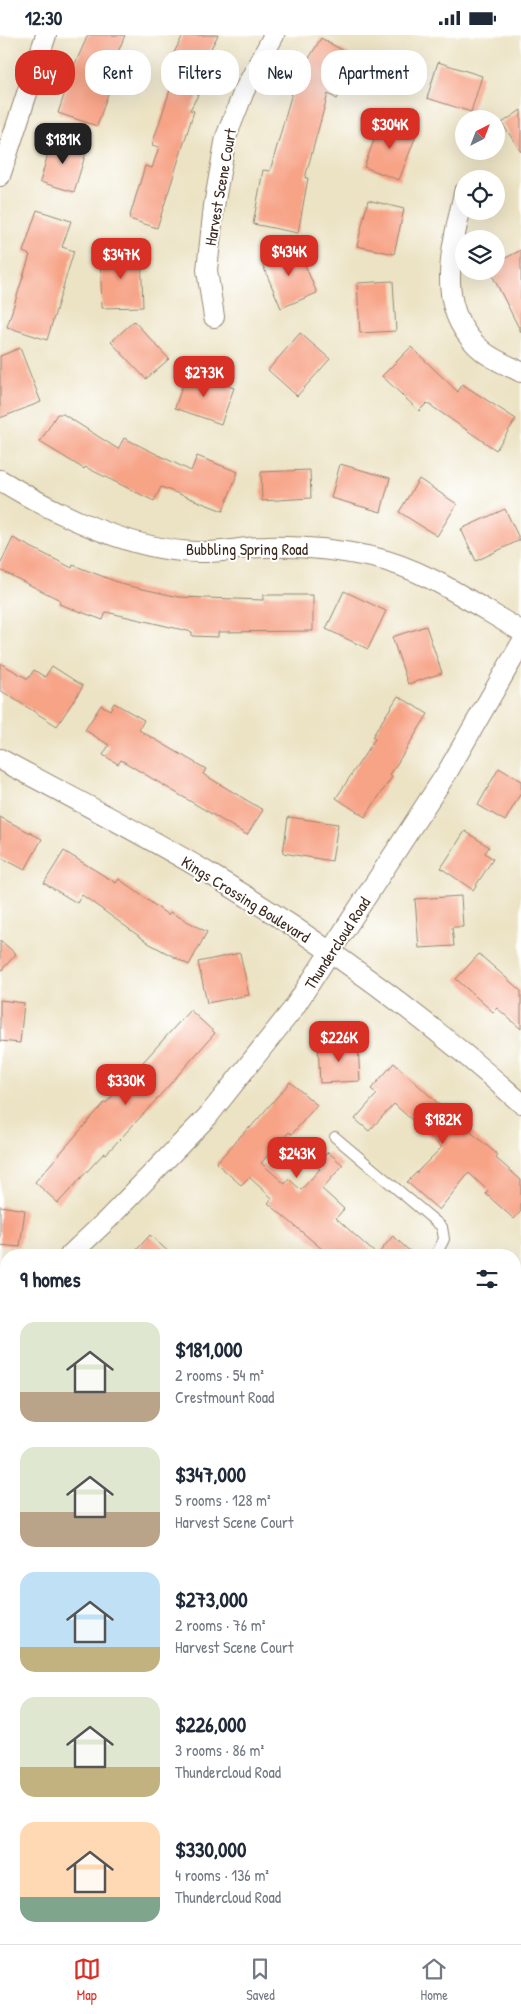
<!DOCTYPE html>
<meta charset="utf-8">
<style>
body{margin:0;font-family:"Patrick Hand",sans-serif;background:#f6f6f7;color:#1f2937;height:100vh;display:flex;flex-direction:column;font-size:19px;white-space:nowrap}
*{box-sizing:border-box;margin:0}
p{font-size:16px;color:#747a83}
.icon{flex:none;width:28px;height:28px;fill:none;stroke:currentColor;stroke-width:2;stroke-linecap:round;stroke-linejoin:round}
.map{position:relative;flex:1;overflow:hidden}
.drawer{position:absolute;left:0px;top:1214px;width:521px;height:696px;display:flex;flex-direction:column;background:#fff;border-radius:20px 20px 0 0;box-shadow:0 5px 20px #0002}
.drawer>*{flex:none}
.guide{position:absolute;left:15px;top:15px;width:491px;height:45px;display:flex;gap:10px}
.needle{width:32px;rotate:42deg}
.controls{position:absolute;left:455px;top:75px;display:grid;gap:10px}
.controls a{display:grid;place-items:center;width:50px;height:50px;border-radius:50%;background:#fff;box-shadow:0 5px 20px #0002;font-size:25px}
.price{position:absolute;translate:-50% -42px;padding:0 11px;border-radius:10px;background:#d93025;color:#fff;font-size:16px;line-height:32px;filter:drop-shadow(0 1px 2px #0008)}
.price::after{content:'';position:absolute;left:50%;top:30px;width:15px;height:11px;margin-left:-8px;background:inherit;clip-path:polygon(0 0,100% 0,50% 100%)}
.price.on{background:#222;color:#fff}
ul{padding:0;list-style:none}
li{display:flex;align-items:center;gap:15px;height:125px;padding:0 20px}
li span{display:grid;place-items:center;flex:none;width:140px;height:100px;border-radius:15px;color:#555}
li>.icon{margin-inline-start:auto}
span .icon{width:60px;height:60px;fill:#fffc;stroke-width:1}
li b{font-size:21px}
h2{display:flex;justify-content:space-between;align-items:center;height:60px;padding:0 20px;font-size:21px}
.chip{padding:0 18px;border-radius:20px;background:#fff;box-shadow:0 5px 20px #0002;font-size:18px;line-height:45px}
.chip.on{background:#d93025;color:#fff}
.status{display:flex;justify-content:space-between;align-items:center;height:35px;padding:0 25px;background:#fff;direction:ltr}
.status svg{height:14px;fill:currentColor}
.tabs{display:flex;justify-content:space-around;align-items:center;height:70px;border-top:1px solid #e0e1e3;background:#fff;font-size:14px;color:#747a83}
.tabs a{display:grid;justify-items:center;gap:2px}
.tabs .on{color:#d93025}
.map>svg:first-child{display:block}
.building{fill:#f7a386}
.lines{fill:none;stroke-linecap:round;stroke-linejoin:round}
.lane-casing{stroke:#948671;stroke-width:12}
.street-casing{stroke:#948671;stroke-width:22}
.lane{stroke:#fff;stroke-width:10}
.street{stroke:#fff;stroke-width:20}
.labels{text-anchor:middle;stroke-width:4;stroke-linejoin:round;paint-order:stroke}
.street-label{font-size:16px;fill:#3b2a1e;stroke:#fff}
</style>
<div class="status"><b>12:30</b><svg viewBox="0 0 49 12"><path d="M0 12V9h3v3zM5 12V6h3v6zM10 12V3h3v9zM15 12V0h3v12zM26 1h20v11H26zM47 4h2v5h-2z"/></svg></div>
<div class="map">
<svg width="521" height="1909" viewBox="0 0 521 1909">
<rect width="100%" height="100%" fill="#fff"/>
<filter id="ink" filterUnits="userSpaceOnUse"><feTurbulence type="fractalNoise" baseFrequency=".02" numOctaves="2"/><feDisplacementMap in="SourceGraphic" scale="10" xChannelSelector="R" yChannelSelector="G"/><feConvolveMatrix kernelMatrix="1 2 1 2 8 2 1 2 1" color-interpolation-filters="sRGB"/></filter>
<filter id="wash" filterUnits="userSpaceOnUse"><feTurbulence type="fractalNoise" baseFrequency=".0096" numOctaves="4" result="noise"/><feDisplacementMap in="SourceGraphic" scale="20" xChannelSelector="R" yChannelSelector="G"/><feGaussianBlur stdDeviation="1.12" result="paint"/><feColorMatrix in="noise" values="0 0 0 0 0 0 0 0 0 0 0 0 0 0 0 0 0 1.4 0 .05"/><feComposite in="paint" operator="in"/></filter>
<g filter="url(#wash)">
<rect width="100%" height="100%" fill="#ece3c4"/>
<g id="blocks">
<!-- building -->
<g class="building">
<path d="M88,0H125L108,42L113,44L97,91L58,78L74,31Z"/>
<path d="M183,0H218L197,40L206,45L190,75L194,76L157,193L129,184L145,131L152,133L159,112L152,110L172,49L161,43Z"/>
<path d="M321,3L359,25L337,64L328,59L305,143H308L298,198L253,189L263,135L270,136L295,47Z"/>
<path d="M438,27L482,41L471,77L427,63Z"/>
<path d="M521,75V117L502,88Z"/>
<path d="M382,84L417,98L399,145L364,132Z"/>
<path d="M52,104L87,114L74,157L40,147Z"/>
<path d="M368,165L404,174L394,219L357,211Z"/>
<path d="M37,175L71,186L62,212L74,216L47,305L7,292L30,220L23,217Z"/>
<path d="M297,211L317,258L281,273L261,226Z"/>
<path d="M521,215V297L490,236H496V228Z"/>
<path d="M141,217L143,272L102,273L100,218Z"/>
<path d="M393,246L396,296L360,298L357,248Z"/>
<path d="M134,286L169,324L146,344L111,307Z"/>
<path d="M300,298L330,324L297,361L268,335Z"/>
<path d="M411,312L458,357L462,349L516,384L496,415L427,368L419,376L382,341Z"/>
<path d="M20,313L41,367L0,383V321Z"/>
<path d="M187,336L234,353L221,389L175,373Z"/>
<path d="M57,379H63L118,414L124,403L191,436L197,421L238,437L223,476L161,452L154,466L85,432L84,434L40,407Z"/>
<path d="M340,429L390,443L381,477L331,463Z"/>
<path d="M310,435L311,463L262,466L261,437Z"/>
<path d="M419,444L457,469L437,501L399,477Z"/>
<path d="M505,474L520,505L476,526L461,494Z"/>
<path d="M13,503L72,533L73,530L125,550L179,562L263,565V560H313V596L218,597V602L192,601V597L106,577L103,585L59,569L60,565L0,535V530Z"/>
<path d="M344,556L386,576L368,614L326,594Z"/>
<path d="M426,591L442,638L408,649L392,602Z"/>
<path d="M0,628L28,644L34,635L45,642L52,631L83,651L57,691L0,655Z"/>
<path d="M398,661L428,679L390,740L392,742L365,782L336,763L375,704L372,702Z"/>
<path d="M114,668L144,685L139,695L206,734L203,739L263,775L247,800L121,725L118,729L103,720L109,710L85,695L101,670L110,675Z"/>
<path d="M499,733L521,746V758L505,786L478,770Z"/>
<path d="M0,782L42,804L25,835L0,822Z"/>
<path d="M288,782L338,789L332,826L283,818Z"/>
<path d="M465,796L489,812L485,818L493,824L473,855L441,833Z"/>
<path d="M64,816L116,848L119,844L168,880L170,877L207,897L189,930L150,909L82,860L77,868L44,848Z"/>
<path d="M461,861L463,892H452L454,911L419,913L415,864Z"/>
<path d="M0,905L16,919L0,937Z"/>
<path d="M240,918L249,960L207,968L198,927Z"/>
<path d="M479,919L521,956V994L497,973L493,977L456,944Z"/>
<path d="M0,965L24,968L20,1008L0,1006Z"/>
<path d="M190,975L215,998L148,1074L106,1119L104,1118L58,1168L35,1147L105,1067L106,1068Z"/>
<path d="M358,1008L360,1046L320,1048L318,1010Z"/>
<path d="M394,1028L453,1082L498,1120L496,1123L521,1145V1176L514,1184L486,1159L488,1156L469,1138L439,1175L407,1147L442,1112L394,1069L369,1096L355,1084L377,1059L371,1054Z"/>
<path d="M290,1047L317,1070L292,1099L289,1097L261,1128L285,1149L289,1144L301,1155L320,1134L316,1131L328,1117L343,1130L322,1154L344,1174L336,1183L377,1220L393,1201L414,1220H329L268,1168L272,1163L249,1142L241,1150L216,1128L249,1092L250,1093Z"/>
<path d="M0,1171L25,1175L20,1212L0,1210Z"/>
<path d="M150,1200L172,1220H132Z"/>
</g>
</g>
</g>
<g filter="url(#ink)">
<use href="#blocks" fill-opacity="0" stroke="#948671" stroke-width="1"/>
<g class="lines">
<defs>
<g id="lane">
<path d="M335,1102L442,1192L444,1204L436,1220"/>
<path d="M515,1544L521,1537"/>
<path d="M0,1724L6,1727"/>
<path d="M507,1904L521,1908"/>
</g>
<g id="street">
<path d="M0,141L46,0"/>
<path d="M464,158C452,214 432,275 484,317C494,325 509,331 521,337"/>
<path d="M214,282L207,235L214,171L226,102L244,56L274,0"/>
<path d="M0,445C56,479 132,516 198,517C221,518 243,512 266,512C301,511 338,515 372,522C426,534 474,569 521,596"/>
<path d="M0,724C70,762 142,798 210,839C322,906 423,980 521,1068"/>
<path d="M70,1220L107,1185L208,1081L293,974L448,736L521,609"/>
<path d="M0,1285L6,1279"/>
<path d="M0,1296L6,1302"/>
<path d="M515,1364L521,1357"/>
<path d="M163,1909L165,1904"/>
<path d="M441,1909L445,1904"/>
</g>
</defs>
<!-- lane casing -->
<use href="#lane" class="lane-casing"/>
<!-- street casing -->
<use href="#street" class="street-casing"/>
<!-- lane -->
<use href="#lane" class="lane"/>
<!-- street -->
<use href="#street" class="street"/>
</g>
</g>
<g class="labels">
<!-- street labels -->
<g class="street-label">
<text transform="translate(220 152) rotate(-80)" y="6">Harvest Scene Court</text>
<text x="247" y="520">Bubbling Spring Road</text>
<text transform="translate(246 864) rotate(32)" y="6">Kings Crossing Boulevard</text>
<text transform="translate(337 908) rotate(-57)" y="6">Thundercloud Road</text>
</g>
</g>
</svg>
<div class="controls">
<a><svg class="needle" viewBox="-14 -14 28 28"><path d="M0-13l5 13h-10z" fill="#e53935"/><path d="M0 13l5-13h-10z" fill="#747a83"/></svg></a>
<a><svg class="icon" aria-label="locate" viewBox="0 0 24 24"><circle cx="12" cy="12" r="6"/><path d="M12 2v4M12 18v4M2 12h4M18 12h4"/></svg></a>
<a><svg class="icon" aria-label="layers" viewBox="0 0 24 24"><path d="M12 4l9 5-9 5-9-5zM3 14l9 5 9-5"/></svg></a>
</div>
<b class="price" style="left:390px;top:115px">$304K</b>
<b class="price on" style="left:63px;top:130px">$181K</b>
<b class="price" style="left:289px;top:242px">$434K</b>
<b class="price" style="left:121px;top:245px">$347K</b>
<b class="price" style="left:204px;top:363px">$273K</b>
<b class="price" style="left:339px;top:1028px">$226K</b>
<b class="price" style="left:126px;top:1071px">$330K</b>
<b class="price" style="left:443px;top:1110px">$182K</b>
<b class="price" style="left:297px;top:1144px">$243K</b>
<div class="guide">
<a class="chip on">Buy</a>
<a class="chip">Rent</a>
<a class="chip">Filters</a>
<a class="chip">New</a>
<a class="chip">Apartment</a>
</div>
<section class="drawer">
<h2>9 homes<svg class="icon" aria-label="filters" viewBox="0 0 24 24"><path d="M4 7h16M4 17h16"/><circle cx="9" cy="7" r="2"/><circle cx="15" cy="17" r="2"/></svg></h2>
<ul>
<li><span style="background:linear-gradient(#dfe7d0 70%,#b9a48a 0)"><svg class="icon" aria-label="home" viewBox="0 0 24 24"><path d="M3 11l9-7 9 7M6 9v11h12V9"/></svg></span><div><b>$181,000</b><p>2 rooms · 54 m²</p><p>Crestmount Road</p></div></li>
<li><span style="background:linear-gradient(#dfe7d0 65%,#b9a48a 0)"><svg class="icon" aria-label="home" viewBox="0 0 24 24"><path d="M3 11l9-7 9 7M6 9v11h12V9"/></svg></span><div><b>$347,000</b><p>5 rooms · 128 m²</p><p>Harvest Scene Court</p></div></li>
<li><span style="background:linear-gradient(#bfe0f5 75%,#c2b280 0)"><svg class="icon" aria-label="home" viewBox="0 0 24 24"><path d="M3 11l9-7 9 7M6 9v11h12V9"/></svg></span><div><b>$273,000</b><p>2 rooms · 76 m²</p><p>Harvest Scene Court</p></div></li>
<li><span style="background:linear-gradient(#dfe7d0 70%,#c2b280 0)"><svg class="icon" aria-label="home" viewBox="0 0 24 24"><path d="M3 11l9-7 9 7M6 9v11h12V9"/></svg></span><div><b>$226,000</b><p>3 rooms · 86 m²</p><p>Thundercloud Road</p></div></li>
<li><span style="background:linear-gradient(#ffd9b3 75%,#7fa58c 0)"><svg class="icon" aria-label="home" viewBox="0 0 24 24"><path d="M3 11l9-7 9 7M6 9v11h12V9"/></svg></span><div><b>$330,000</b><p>4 rooms · 136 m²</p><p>Thundercloud Road</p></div></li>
</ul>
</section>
</div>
<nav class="tabs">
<a class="on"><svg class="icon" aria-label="map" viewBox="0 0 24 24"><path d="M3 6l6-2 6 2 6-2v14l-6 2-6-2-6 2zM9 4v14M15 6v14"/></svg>Map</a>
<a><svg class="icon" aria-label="saved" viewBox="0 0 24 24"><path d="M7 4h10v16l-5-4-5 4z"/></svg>Saved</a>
<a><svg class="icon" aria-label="home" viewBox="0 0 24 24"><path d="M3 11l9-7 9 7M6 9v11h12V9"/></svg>Home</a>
</nav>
